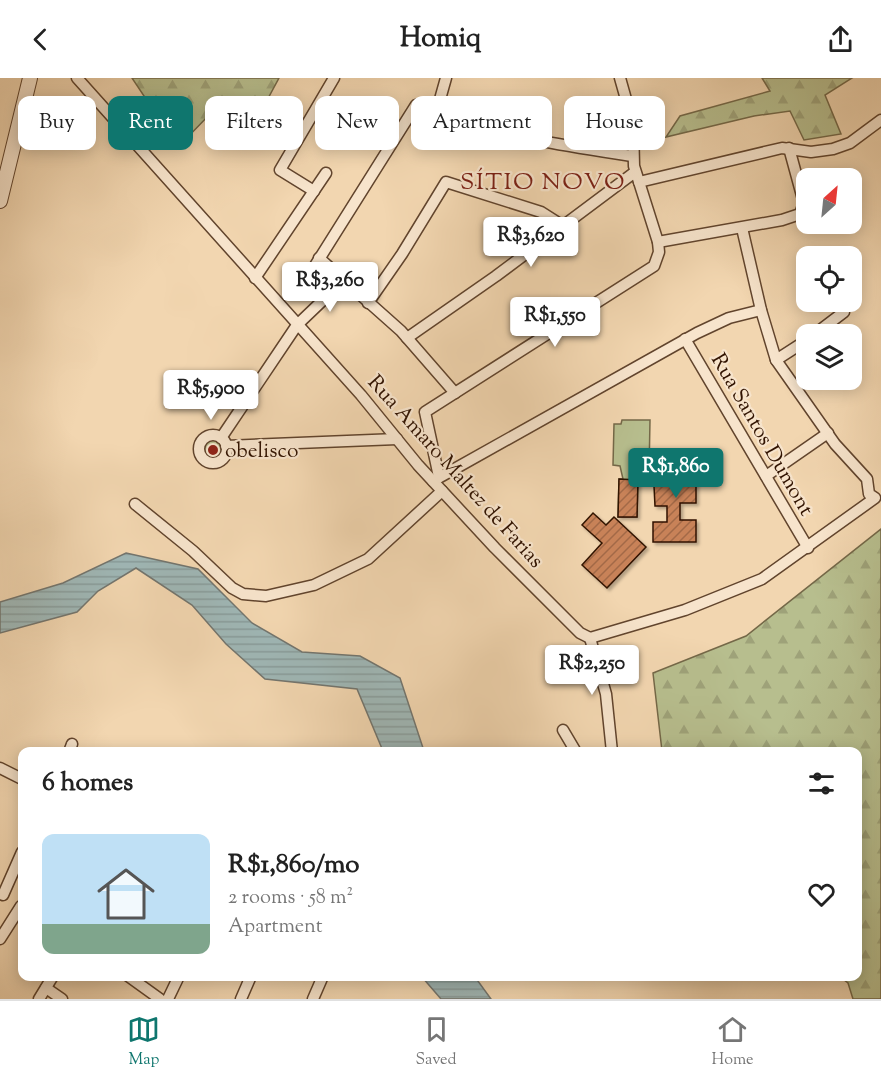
<!DOCTYPE html>
<meta charset="utf-8">
<style>
body{margin:0;font-family:"Sorts Mill Goudy",serif;background:#f2f2f2;color:#222;height:100vh;display:flex;flex-direction:column;font-size:22px;white-space:nowrap}
*{box-sizing:border-box;margin:0}
p{font-size:20px;color:#767676}
.icon{flex:none;width:33px;height:33px;fill:none;stroke:currentColor;stroke-width:2;stroke-linecap:round;stroke-linejoin:round}
.map{position:relative;flex:1;overflow:hidden}
.details{position:absolute;left:18px;top:669px;width:844px;height:234px;display:flex;flex-direction:column;background:#fff;border-radius:12px;box-shadow:0 3px 15px #0003}
.details>*{flex:none}
.guide{position:absolute;left:18px;top:18px;width:846px;height:54px;display:flex;gap:12px}
.needle{width:39px;rotate:27deg}
.tools{position:absolute;left:796px;top:90px;display:grid;gap:12px}
.tools a{display:grid;place-items:center;width:66px;height:66px;border-radius:12px;background:#fff;box-shadow:0 3px 15px #0003;font-size:30px}
.price{position:absolute;translate:-50% -51px;padding:0 14px;border-radius:6px;background:#fff;color:#222;font-size:20px;line-height:39px;filter:drop-shadow(0 2px 3px #0008)}
.price::after{content:'';position:absolute;left:50%;top:36px;width:18px;height:14px;margin-left:-9px;background:inherit;clip-path:polygon(0 0,100% 0,50% 100%)}
.price.on{background:#0f766e;color:#fff}
ul{padding:0;list-style:none}
li{display:flex;align-items:center;gap:18px;height:150px;padding:0 24px}
li+li{border-top:2px solid #e0e0e0}
li span{display:grid;place-items:center;flex:none;width:168px;height:120px;border-radius:12px;color:#555}
li>.icon{margin-inline-start:auto}
span .icon{width:72px;height:72px;fill:#fffc;stroke-width:1}
li b{font-size:26px}
h2{display:flex;justify-content:space-between;align-items:center;height:72px;padding:0 24px;font-size:26px}
.tag{padding:0 21px;border-radius:12px;background:#fff;box-shadow:0 3px 15px #0003;font-size:21px;line-height:54px}
.tag.on{background:#0f766e;color:#fff}
header{display:flex;justify-content:space-between;align-items:center;height:78px;padding:0 24px;background:#fff;font-size:27px;font-weight:700}
.menu{display:flex;justify-content:space-around;align-items:center;height:84px;border-top:2px solid #e0e0e0;background:#fff;font-size:16px;color:#767676}
.menu a{display:grid;justify-items:center;gap:3px}
.menu .on{color:#0f766e}
.map>svg:first-child{display:block}
.forest{fill:url(#forest-firs);stroke:#746848;stroke-width:1.5}
.park{fill:#b7be8e;stroke:#746848;stroke-width:1.5}
.water{fill:url(#water-rules);stroke:#73756e;stroke-width:1.5}
.building{fill:url(#building-hatch);stroke:#311301;stroke-width:1.5;filter:url(#shadow)}
.lines{fill:none;stroke-linecap:round;stroke-linejoin:round}
.minor-casing{stroke:#61442d;stroke-width:13}
.tertiary-casing{stroke:#61442d;stroke-width:16}
.minor{stroke:#f7e4cc;stroke-width:10}
.tertiary{stroke:#f7e4cc;stroke-width:14}
.poi-dot{fill:#8f2418;stroke:#f7e4cc;stroke-width:2}
.labels{text-anchor:middle;stroke-width:4.5;stroke-linejoin:round;paint-order:stroke}
.street-label{font-size:21px;fill:#311301;stroke:#f7e4cc}
.poi-label{font-size:21px;fill:#311301;stroke:#f7e4cc;text-anchor:start}
.quarter-label{font-size:24px;letter-spacing:1.5px;fill:#7a1f14;stroke:#f7e4cc}
</style>
<header><svg class="icon" aria-label="back" viewBox="0 0 24 24"><path d="M15 5l-7 7 7 7"/></svg>Homiq<svg class="icon" aria-label="share" viewBox="0 0 24 24"><path d="M12 15V3M7 8l5-5 5 5M5 13v7h14v-7"/></svg></header>
<div class="map">
<svg width="881" height="921" viewBox="0 0 881 921">
<defs>
<pattern id="forest-firs" width="22" height="20" patternUnits="userSpaceOnUse" patternTransform="scale(1.5)"><rect width="22" height="20" fill="#b7be8e"/><path d="M5 1l3.5 6h-7zM16 11l3.5 6h-7z" fill="#9ea279"/></pattern>
<pattern id="water-rules" width="6" height="5" patternUnits="userSpaceOnUse" patternTransform="scale(1.5)"><rect width="6" height="5" fill="#9fb7b6"/><path d="M0 2.5h6" fill="none" stroke="#899c9b"/></pattern>
<pattern id="building-hatch" width="6" height="6" patternUnits="userSpaceOnUse" patternTransform="scale(1.5)"><rect width="6" height="6" fill="#c88259"/><path d="M-1 1l2-2M0 6l6-6M5 7l2-2" fill="none" stroke="#a36947"/></pattern>
<filter id="shadow"><feDropShadow dx="2.5" dy="2.5" stdDeviation="1.5" flood-color="#0004"/></filter>
</defs>
<rect width="100%" height="100%" fill="#f2d6b0"/>
<filter id="stains"><feTurbulence type="fractalNoise" baseFrequency=".00333" numOctaves="4"/><feColorMatrix values="0 0 0 0 .2 0 0 0 0 .09 0 0 0 0 .02 0 0 0 .5 -.17"/></filter>
<radialGradient id="worn" r=".72"><stop offset=".6" stop-color="#630" stop-opacity="0"/><stop offset="1" stop-color="#630" stop-opacity=".3"/></radialGradient>
<!-- forest -->
<g class="forest">
<path d="M132,0H279L243,67L210,36L184,63L152,30Z"/>
<path d="M762,0H852L825,17L841,56L804,62L790,33L754,38L666,59L680,38L770,13Z"/>
<path d="M881,451V921H853L848,905L840,899L858,898V674L662,673L653,595L746,558Z"/>
</g>
<!-- park -->
<g class="park">
<path d="M622,342H650L649,395H638L637,439H618L619,401H623L620,388L613,387L614,346H621Z"/>
<circle cx="212" cy="371" r="14"/>
</g>
<!-- water -->
<g class="water">
<path d="M126,475L198,491L252,545L302,574L360,578L400,600L424,673H383L357,611L265,601L226,566L192,527L136,490L98,513L77,534L0,555V524L63,505Z"/>
<path d="M422,899H475L491,921H441Z"/>
</g>
<!-- building -->
<g class="building">
<path d="M29,43L72,51L69,66L26,57Z"/>
<path d="M660,375H697V390H689V406L696,405V425H680V442H696V464H653V444H667V428H655L654,408H671V391H660Z"/>
<path d="M619,401L638,402L637,439H618Z"/>
<path d="M593,435L606,447L614,439L646,469L607,510L582,487L602,465L582,447Z"/>
</g>
<g class="lines">
<defs>
<g id="minor">
<path d="M77,0L361,317L418,387L495,470L580,555L590,560"/>
<path d="M437,32L446,0"/>
<path d="M639,104L782,70L811,74L833,71L850,65L881,42"/>
<path d="M314,113L280,92L334,0"/>
<path d="M658,164L782,142L800,136L804,125L789,70"/>
<path d="M319,180L401,253L455,315"/>
<path d="M255,200L326,95"/>
<path d="M306,202L416,27C430,25 442,36 455,40C512,60 572,69 632,78"/>
<path d="M368,225L402,176L446,104L541,134L563,148"/>
<path d="M815,256L844,234"/>
<path d="M407,260L496,198L635,94"/>
<path d="M685,261L808,470"/>
<path d="M776,282L807,262"/>
<circle cx="213" cy="371" r="14"/>
<path d="M221,360L297,247L343,203"/>
<path d="M226,368L397,361"/>
<path d="M766,398L828,355"/>
<path d="M439,399L425,334L654,188L659,174L658,164L634,88L633,46L620,0"/>
<path d="M433,403L697,255L729,240L761,232"/>
<path d="M135,426L193,473L232,510L243,516L266,518L314,507L368,481L442,413"/>
<path d="M590,560L685,532L762,501L875,420L869,416L867,401L835,366L776,282L761,232L742,150"/>
<path d="M590,560L606,616L612,674"/>
<path d="M563,652L576,674"/>
<path d="M69,674L72,666"/>
<path d="M0,690L22,701"/>
<path d="M3,817L22,774"/>
<path d="M0,861L21,828"/>
<path d="M128,898L160,921"/>
<path d="M46,910L62,921"/>
<path d="M39,921L53,898"/>
<path d="M168,921L179,898"/>
<path d="M241,921L251,898"/>
<path d="M313,921L323,898"/>
</g>
<path id="tertiary" d="M0,123L30,0"/>
</defs>
<!-- minor casing -->
<use href="#minor" class="minor-casing"/>
<!-- tertiary casing -->
<use href="#tertiary" class="tertiary-casing"/>
<!-- minor -->
<use href="#minor" class="minor"/>
<!-- tertiary -->
<use href="#tertiary" class="tertiary"/>
</g>
<!-- markers -->
<circle class="poi-dot" cx="213" cy="372" r="6"/>
<g class="labels">
<!-- street labels -->
<g class="street-label">
<text transform="translate(763 356) rotate(60)" y="7">Rua Santos Dumont</text>
<text transform="translate(456 393) rotate(48)" y="7">Rua Amaro Maltez de Farias</text>
</g>
<!-- poi labels -->
<g class="poi-label">
<text x="225" y="379">obelisco</text>
</g>
<!-- quarter labels -->
<g class="quarter-label">
<text x="543" y="111">SÍTIO NOVO</text>
</g>
</g>
<rect width="100%" height="100%" filter="url(#stains)"/>
<rect width="100%" height="100%" fill="url(#worn)"/>
</svg>
<div class="tools">
<a><svg class="needle" viewBox="-14 -14 28 28"><path d="M0-13l5 13h-10z" fill="#e53935"/><path d="M0 13l5-13h-10z" fill="#767676"/></svg></a>
<a><svg class="icon" aria-label="locate" viewBox="0 0 24 24"><circle cx="12" cy="12" r="6"/><path d="M12 2v4M12 18v4M2 12h4M18 12h4"/></svg></a>
<a><svg class="icon" aria-label="layers" viewBox="0 0 24 24"><path d="M12 4l9 5-9 5-9-5zM3 14l9 5 9-5"/></svg></a>
</div>
<b class="price" style="left:531px;top:190px">R$3,620</b>
<b class="price" style="left:330px;top:235px">R$3,260</b>
<b class="price" style="left:555px;top:270px">R$1,550</b>
<b class="price" style="left:211px;top:343px">R$5,900</b>
<b class="price on" style="left:676px;top:421px">R$1,860</b>
<b class="price" style="left:592px;top:618px">R$2,250</b>
<div class="guide">
<a class="tag">Buy</a>
<a class="tag on">Rent</a>
<a class="tag">Filters</a>
<a class="tag">New</a>
<a class="tag">Apartment</a>
<a class="tag">House</a>
</div>
<section class="details">
<h2>6 homes<svg class="icon" aria-label="filters" viewBox="0 0 24 24"><path d="M4 7h16M4 17h16"/><circle cx="9" cy="7" r="2"/><circle cx="15" cy="17" r="2"/></svg></h2>
<ul>
<li><span style="background:linear-gradient(#bfe0f5 75%,#7fa58c 0)"><svg class="icon" aria-label="home" viewBox="0 0 24 24"><path d="M3 11l9-7 9 7M6 9v11h12V9"/></svg></span><div><b>R$1,860/mo</b><p>2 rooms · 58 m²</p><p>Apartment</p></div><svg class="icon" aria-label="heart" viewBox="0 0 24 24"><path d="M12 20l-8-8c-3-5 5-10 8-4 3-6 11-1 8 4z"/></svg></li>
</ul>
</section>
</div>
<nav class="menu">
<a class="on"><svg class="icon" aria-label="map" viewBox="0 0 24 24"><path d="M3 6l6-2 6 2 6-2v14l-6 2-6-2-6 2zM9 4v14M15 6v14"/></svg>Map</a>
<a><svg class="icon" aria-label="saved" viewBox="0 0 24 24"><path d="M7 4h10v16l-5-4-5 4z"/></svg>Saved</a>
<a><svg class="icon" aria-label="home" viewBox="0 0 24 24"><path d="M3 11l9-7 9 7M6 9v11h12V9"/></svg>Home</a>
</nav>
